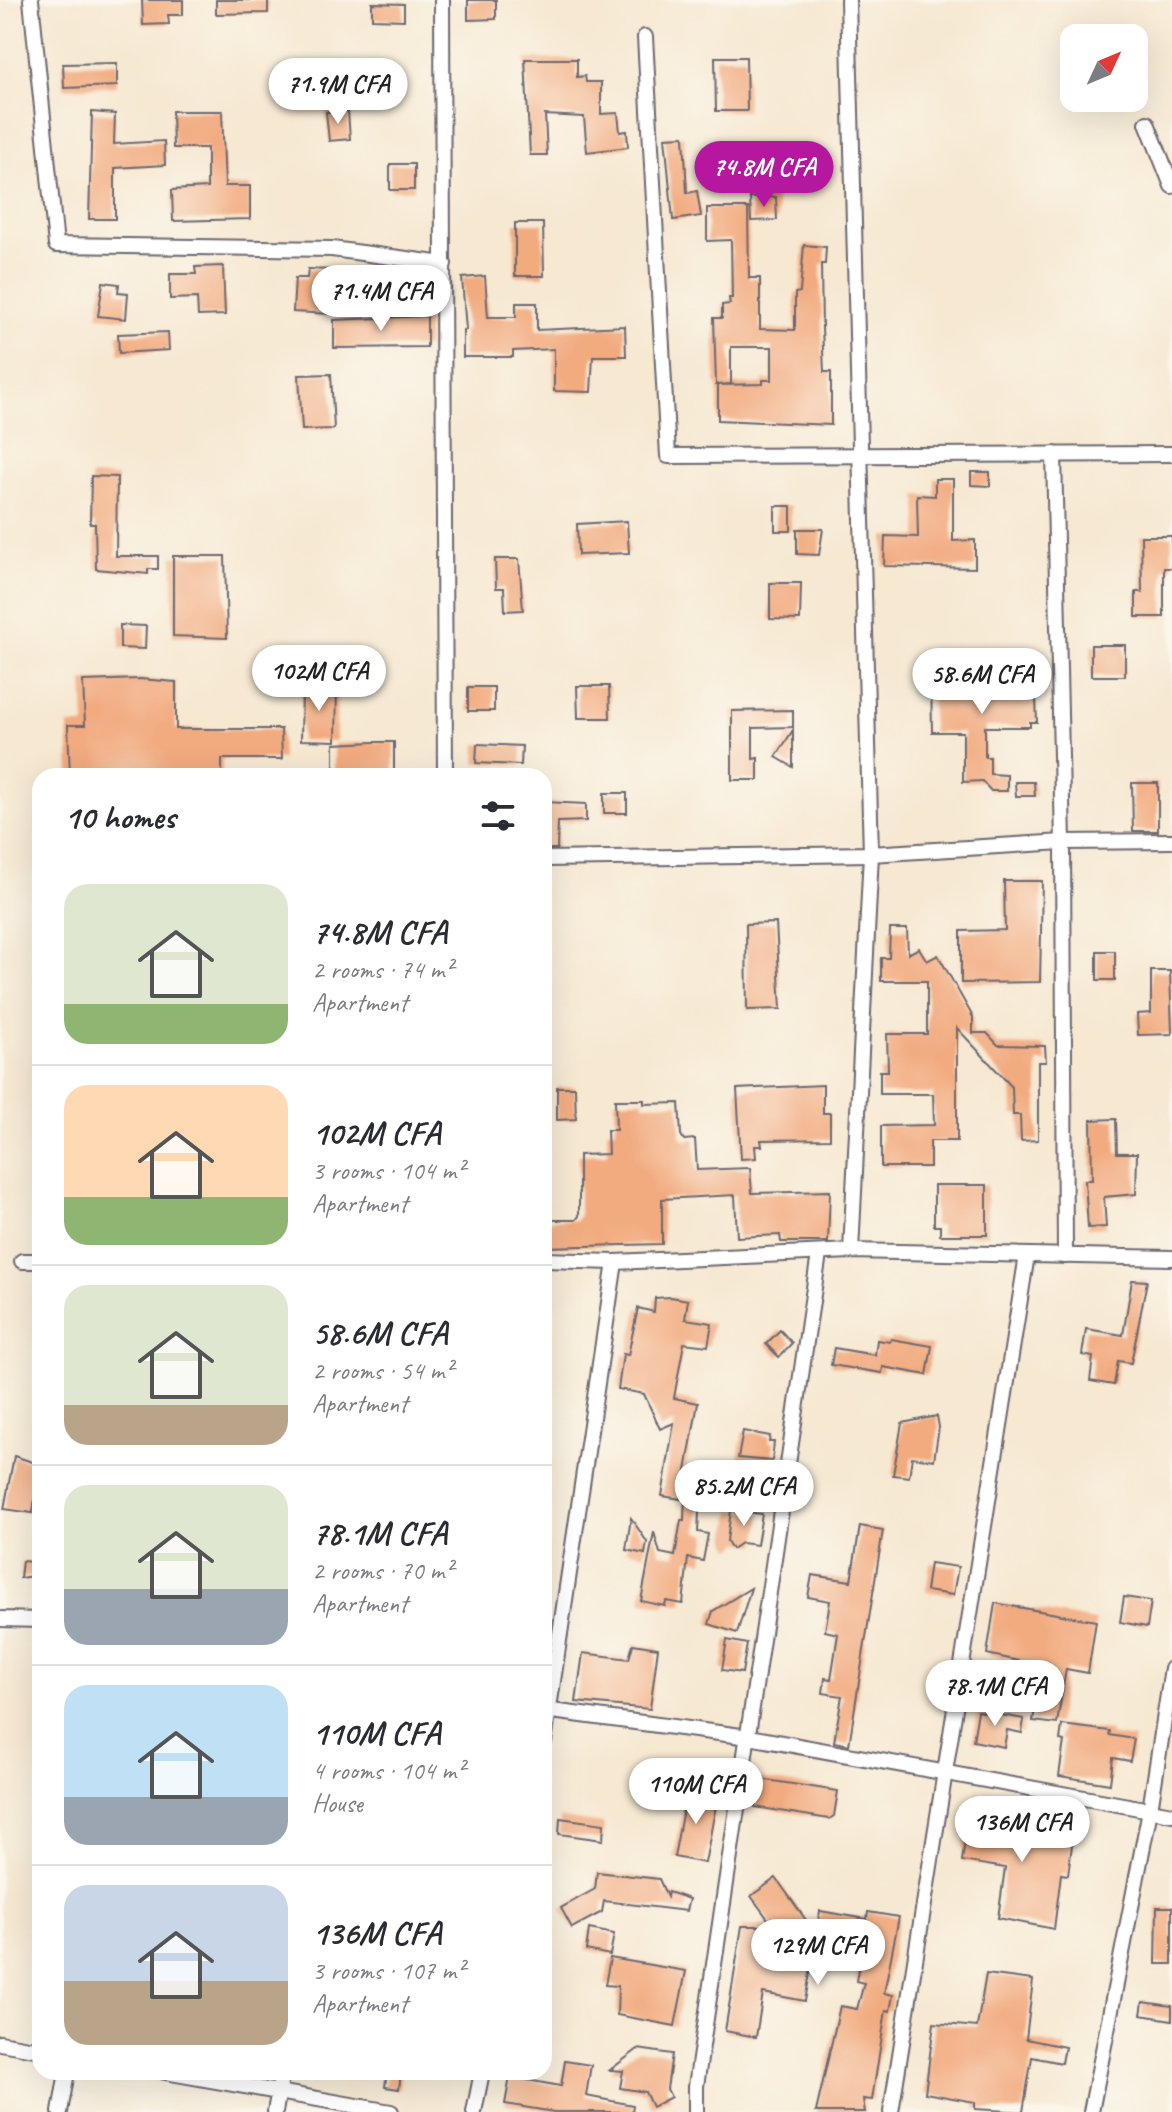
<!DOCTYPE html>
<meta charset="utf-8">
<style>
body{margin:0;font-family:Caveat,sans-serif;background:#f2f2f3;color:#2b2b33;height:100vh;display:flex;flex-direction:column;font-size:30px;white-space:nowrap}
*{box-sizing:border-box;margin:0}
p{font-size:26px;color:#7c7c81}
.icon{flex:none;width:44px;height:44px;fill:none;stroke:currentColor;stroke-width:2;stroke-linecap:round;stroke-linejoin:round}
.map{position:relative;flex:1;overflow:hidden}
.panel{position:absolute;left:32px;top:768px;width:520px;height:1312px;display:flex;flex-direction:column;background:#fff;border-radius:24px;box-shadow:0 8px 32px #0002}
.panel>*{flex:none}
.needle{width:52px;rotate:46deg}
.buttons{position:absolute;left:1060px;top:24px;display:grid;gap:16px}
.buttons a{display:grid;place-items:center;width:88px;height:88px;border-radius:16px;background:#fff;box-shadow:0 8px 32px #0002;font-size:40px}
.price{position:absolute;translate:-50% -68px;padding:0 18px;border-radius:28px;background:#fff;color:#222;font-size:26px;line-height:52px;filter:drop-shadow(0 2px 4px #0008)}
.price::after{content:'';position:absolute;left:50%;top:48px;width:24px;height:18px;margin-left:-12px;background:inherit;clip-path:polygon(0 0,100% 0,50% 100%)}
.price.selected{background:#b5179e;color:#fff}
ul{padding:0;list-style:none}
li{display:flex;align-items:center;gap:24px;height:200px;padding:0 32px}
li+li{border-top:2px solid #e1e1e2}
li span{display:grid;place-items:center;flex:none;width:224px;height:160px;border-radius:24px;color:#555}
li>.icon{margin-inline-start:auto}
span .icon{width:96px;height:96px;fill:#fffc;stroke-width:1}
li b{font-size:34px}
h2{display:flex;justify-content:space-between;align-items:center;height:96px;padding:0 32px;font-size:34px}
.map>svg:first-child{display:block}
.building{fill:#f2aa7f}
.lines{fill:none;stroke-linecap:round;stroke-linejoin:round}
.minor-casing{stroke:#6c6770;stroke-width:18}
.minor{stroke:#fff;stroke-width:14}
</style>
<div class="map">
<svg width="1172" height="2112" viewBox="0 0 1172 2112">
<rect width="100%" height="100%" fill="#fbf7ec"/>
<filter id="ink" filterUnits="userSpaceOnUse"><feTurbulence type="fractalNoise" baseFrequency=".0125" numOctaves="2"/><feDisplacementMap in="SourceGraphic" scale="16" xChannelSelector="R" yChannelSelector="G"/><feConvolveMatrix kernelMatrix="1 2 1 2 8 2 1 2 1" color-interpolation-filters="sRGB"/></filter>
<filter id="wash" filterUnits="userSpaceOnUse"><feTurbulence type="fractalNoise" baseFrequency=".006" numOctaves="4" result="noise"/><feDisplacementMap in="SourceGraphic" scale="32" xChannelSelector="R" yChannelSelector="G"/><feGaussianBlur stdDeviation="1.8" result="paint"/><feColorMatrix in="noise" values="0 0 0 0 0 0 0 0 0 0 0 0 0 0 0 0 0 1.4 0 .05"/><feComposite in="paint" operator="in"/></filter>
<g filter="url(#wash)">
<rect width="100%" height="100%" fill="#f6e8d1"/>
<g id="blocks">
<!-- building -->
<g class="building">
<path d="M142,0H183V15H168L169,24L143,25Z"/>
<path d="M216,0H268V13L216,14Z"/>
<path d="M468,0H496V19L468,20Z"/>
<path d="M372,3L404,4V20L372,19Z"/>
<path d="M715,57H746L747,111H716Z"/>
<path d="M525,59H577V77L585,76L586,82H601V114L618,113L620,132L627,131L628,147L587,152L584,117L545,115L547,155H530Z"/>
<path d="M117,63V86L64,88L63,64Z"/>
<path d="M172,111H222L225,186H250V219L173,221L172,190L207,188V148H173Z"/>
<path d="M348,111L350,139L329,141L326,112Z"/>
<path d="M92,112L115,114L114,144L164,141L165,165L115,168V219H89Z"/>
<path d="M684,136L687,193L697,191L701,216L673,220L665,137Z"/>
<rect x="390" y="164" width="24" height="26"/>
<path d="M776,197L777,220L751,221L750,198Z"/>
<path d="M707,208H748L749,278H760V329L795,330V293L800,292L804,245L826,247L825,264H821L822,328L824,372H831V425L718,420V385L763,384V380H772V347H731V384L716,385L714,318H722V305L730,304L729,298H732L731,240L707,241Z"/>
<path d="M515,223H543L544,276H515Z"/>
<path d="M223,266L225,315L198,316L197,298L170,299V274H196L195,267Z"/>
<path d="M308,269L333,270L331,314L293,312L295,278H307Z"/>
<path d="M485,276L488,317H516V303H537V330L625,326L626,356H593L591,392L554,391V349L513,351V357H463V330H466L462,278Z"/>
<path d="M103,282L119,284L118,292L128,293L126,319L98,316Z"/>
<path d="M427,316V347L334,348V320Z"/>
<path d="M168,332L169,350L119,353L118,334Z"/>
<path d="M331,374L334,429L302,430L299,375Z"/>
<path d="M971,472H990V486L971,485Z"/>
<path d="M91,476L117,477L116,556H158V569H148V574L96,569L95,524H90Z"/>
<path d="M935,479H953V541L975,540V568L884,566L885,536L918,537L917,495L935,496Z"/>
<rect x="775" y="506" width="16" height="25"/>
<path d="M627,521L629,553L578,555L577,524Z"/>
<path d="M797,529H823L819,555L797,554Z"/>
<path d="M1141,536H1172V568H1164V617H1136V592H1142Z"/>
<path d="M225,556L227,638L173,636V556Z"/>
<path d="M495,559H519L523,610L505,611L504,588H496Z"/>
<path d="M770,583H801L800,620L770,619Z"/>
<path d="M120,625L146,626L145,649L120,648Z"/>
<rect x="1091" y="645" width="34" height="31"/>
<path d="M931,674H959V678L1035,675L1037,722H1030V727H985V757H990V774L1007,775V791H991L982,781L963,782V732H932Z"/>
<path d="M140,679L176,682V729H281L282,759H222V776H70L68,725H85L83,681Z"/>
<path d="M323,684H337L336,741L301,740L302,688H323Z"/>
<path d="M577,686H609L610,718H578Z"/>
<rect x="468" y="687" width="26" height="24"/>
<path d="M793,710V727L753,728V759L758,758V780H732V711Z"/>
<path d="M793,730V767L776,757Z"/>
<path d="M374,742H394V776H334V744Z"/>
<path d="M477,744L522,746L521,765L476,763Z"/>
<path d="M1015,782H1034L1035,796H1016Z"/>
<path d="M1132,783H1158V831H1133Z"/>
<rect x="604" y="793" width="23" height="20"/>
<path d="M544,802L586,804V821L558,822L557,849H544Z"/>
<path d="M1004,881H1042L1040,982L961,983V931L1005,930Z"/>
<path d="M776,923L781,1009L747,1010L746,924Z"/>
<path d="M890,929H907L908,954L919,948L927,961L938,955L973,1017V1033H987L998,1045L1045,1046L1046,1062H1038V1140L1021,1141L1020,1115H1013L1012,1087L957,1028V1141H930V1167H881V1126L934,1125L933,1094H880V1071H888L887,1034H927V981H881V958H889Z"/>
<rect x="1097" y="951" width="18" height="29"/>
<path d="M1151,971H1170L1172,1034L1138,1035L1137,1014L1151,1013Z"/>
<path d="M823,1085V1113H830V1139L761,1140L762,1146H755L756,1158L741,1159L737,1089Z"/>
<path d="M557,1087H575L576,1119L557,1120Z"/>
<path d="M615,1100H644V1104L679,1103L681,1135L684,1140L695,1139L697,1170L750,1168L752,1193L830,1191L828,1242H781L780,1235L737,1237L735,1195L662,1199V1244L544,1247V1220H576L579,1216V1155L608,1154L607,1130H616Z"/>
<path d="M1116,1119L1117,1153H1137L1136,1194L1104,1197L1106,1227L1088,1228L1085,1180H1092L1091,1120Z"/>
<path d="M934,1185H987V1235H940V1226H934Z"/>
<path d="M1132,1280L1147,1281L1131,1363L1118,1361L1114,1385L1090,1381L1093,1357L1082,1355L1086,1329L1123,1335Z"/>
<path d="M671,1297L688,1300L685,1319L712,1323L708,1346L684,1343L674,1398L698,1403L681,1499L662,1496L674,1423L660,1429L644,1394L618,1389L623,1354L628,1355L638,1308L654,1312L655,1298Z"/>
<path d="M780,1330L792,1343L779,1357L766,1344Z"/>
<path d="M891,1339L932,1346L927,1375L883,1367L882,1373L831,1365L834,1348L875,1355L877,1340L890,1342Z"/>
<path d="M937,1416L939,1427L934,1460L912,1457L909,1477L893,1475L902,1423Z"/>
<path d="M743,1431L770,1436L769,1442H774L772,1461L738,1458Z"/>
<path d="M14,1456L39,1464L33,1513L4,1509Z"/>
<path d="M685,1492H700L698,1532L708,1534L703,1561L688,1558L683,1604L666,1601L665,1606L641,1601L654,1532L660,1553L675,1556L681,1520H684Z"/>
<path d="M731,1510L762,1514L757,1545L741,1543L732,1549L727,1541Z"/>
<path d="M631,1518L647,1542L645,1554L626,1550Z"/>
<path d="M860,1526L883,1530L849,1745L834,1742L842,1696L823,1693L825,1678L831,1679L838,1634L825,1631L830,1601L808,1597L812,1575L851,1581Z"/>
<path d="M22,1561L40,1563V1575L20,1578Z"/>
<path d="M930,1563L958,1567L953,1595L926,1591Z"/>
<path d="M751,1588L737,1633L709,1624L713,1611Z"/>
<path d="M1124,1597L1151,1601L1147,1627L1120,1622Z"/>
<path d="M995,1603L1096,1621L1088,1673L1066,1669L1057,1724L1033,1721L1042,1666L987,1654Z"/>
<path d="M727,1640L747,1644L742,1673L722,1670Z"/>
<path d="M633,1644L658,1648L650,1709L576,1702L583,1653L629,1659Z"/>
<path d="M978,1711L1024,1719L1022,1733L1007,1730L1004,1747L973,1741Z"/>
<path d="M1062,1725L1110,1731L1109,1735L1134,1739L1130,1761L1113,1758L1110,1784L1059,1776L1064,1741L1060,1740Z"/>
<path d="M760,1779L838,1791L834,1816L829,1819L755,1807Z"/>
<path d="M687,1788L718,1794L705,1863L674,1857Z"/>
<path d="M994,1808L1043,1814L1040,1833L1073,1838L1068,1875L1061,1874L1054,1929L998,1918L1005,1868L962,1861L967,1827L978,1829L979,1820L992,1822Z"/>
<path d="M560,1818L604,1824L603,1840L559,1834Z"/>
<path d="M597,1872L659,1879L667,1897L668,1892L689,1899L686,1911L604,1901L602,1912L572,1928L561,1908L595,1889Z"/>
<path d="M776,1878L816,1934L820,1911L867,1919L868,1912L899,1917L884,1993L893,1995L890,2011L886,2010L872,2100L863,2099L865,2112H816L840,2006L857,2009L864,1983L856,1981L861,1953L815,1945L805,2001L763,1993L756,2037L725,2031L742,1926H773L751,1896Z"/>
<path d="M1157,1907H1172V1964H1156Z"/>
<path d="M589,1929L614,1934L610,1955L586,1950Z"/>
<path d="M610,1958L686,1971L675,2026L617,2015L618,1986L605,1985Z"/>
<path d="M986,1974L1033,1980L1026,2039L1065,2047L1062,2063L1032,2057L1023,2112L975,2109V2102L925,2093L934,2023L977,2027Z"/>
<path d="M1143,2002L1172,2006V2020L1141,2015Z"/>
<path d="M638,2049L672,2054L667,2089L671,2097L652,2107L645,2092L620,2088L623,2071L610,2070Z"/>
<path d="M565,2061L591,2065L586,2096L633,2105L632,2112H554L505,2104L510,2077L561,2086Z"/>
<path d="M387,2072H401L399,2089L385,2087Z"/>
</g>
</g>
</g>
<g filter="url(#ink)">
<use href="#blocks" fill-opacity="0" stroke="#6c6770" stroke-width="2"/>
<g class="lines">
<defs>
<g id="minor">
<path d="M31,0L56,245L332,249L444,264"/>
<path d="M442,0L445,776"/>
<path d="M848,0L871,854L851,1251"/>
<path d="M645,37L668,456L1172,454"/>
<path d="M1147,123L1172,186"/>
<path d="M1054,454L1063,842L1065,1256"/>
<path d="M544,859L871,854L1063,842L1172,841"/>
<path d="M544,1260L615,1262L851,1251L1172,1258"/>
<path d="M22,1261H40"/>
<path d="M0,1619L40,1620"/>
<path d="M544,1710L749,1737L1172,1814"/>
<path d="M544,1742L615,1262"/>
<path d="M0,2043L40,2050"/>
<path d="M165,2072L391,2112"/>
<path d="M60,2112L67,2072"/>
<path d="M275,2112L282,2072"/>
<path d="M474,2112L482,2072"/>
<path d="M696,2112V2086L819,1254"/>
<path d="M891,2112L1027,1255"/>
<path d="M1091,2112L1150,1810L1172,1669"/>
</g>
</defs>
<!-- minor casing -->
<use href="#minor" class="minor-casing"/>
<!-- minor -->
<use href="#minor" class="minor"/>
</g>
</g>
</svg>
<div class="buttons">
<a><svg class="needle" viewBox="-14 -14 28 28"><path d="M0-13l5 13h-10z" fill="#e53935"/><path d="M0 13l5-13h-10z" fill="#7c7c81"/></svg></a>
</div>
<b class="price" style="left:338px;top:126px">71.9M CFA</b>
<b class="price selected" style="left:764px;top:209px">74.8M CFA</b>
<b class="price" style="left:381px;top:333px">71.4M CFA</b>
<b class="price" style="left:319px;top:713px">102M CFA</b>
<b class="price" style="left:982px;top:716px">58.6M CFA</b>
<b class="price" style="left:744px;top:1528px">85.2M CFA</b>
<b class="price" style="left:995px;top:1728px">78.1M CFA</b>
<b class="price" style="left:696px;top:1826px">110M CFA</b>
<b class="price" style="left:1022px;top:1864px">136M CFA</b>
<b class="price" style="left:818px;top:1987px">129M CFA</b>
<section class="panel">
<h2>10 homes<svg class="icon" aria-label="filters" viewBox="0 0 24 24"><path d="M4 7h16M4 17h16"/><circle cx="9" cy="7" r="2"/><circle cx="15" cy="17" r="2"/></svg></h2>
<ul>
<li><span style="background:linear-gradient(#dfe7d0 75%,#8fb573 0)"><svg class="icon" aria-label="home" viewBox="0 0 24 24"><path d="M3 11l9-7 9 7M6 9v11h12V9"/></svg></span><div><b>74.8M CFA</b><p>2 rooms · 74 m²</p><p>Apartment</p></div></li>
<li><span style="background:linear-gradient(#ffd9b3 70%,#8fb573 0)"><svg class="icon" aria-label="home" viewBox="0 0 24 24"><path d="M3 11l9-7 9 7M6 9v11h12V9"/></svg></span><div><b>102M CFA</b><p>3 rooms · 104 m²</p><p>Apartment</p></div></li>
<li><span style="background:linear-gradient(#dfe7d0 75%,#b9a48a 0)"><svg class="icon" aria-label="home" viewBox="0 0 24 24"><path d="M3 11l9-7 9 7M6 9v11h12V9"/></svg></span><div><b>58.6M CFA</b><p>2 rooms · 54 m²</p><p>Apartment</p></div></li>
<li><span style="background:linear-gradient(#dfe7d0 65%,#9aa5b1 0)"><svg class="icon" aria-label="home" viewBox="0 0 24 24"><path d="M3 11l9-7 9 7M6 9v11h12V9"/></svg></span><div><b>78.1M CFA</b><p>2 rooms · 70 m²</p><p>Apartment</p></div></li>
<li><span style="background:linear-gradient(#bfe0f5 70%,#9aa5b1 0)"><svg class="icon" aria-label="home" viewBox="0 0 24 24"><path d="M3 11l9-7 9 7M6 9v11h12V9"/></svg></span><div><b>110M CFA</b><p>4 rooms · 104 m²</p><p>House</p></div></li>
<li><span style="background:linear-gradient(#c9d6e8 60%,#b9a48a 0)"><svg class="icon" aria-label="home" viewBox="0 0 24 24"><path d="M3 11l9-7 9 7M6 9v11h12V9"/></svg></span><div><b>136M CFA</b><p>3 rooms · 107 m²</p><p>Apartment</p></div></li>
</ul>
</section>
</div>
